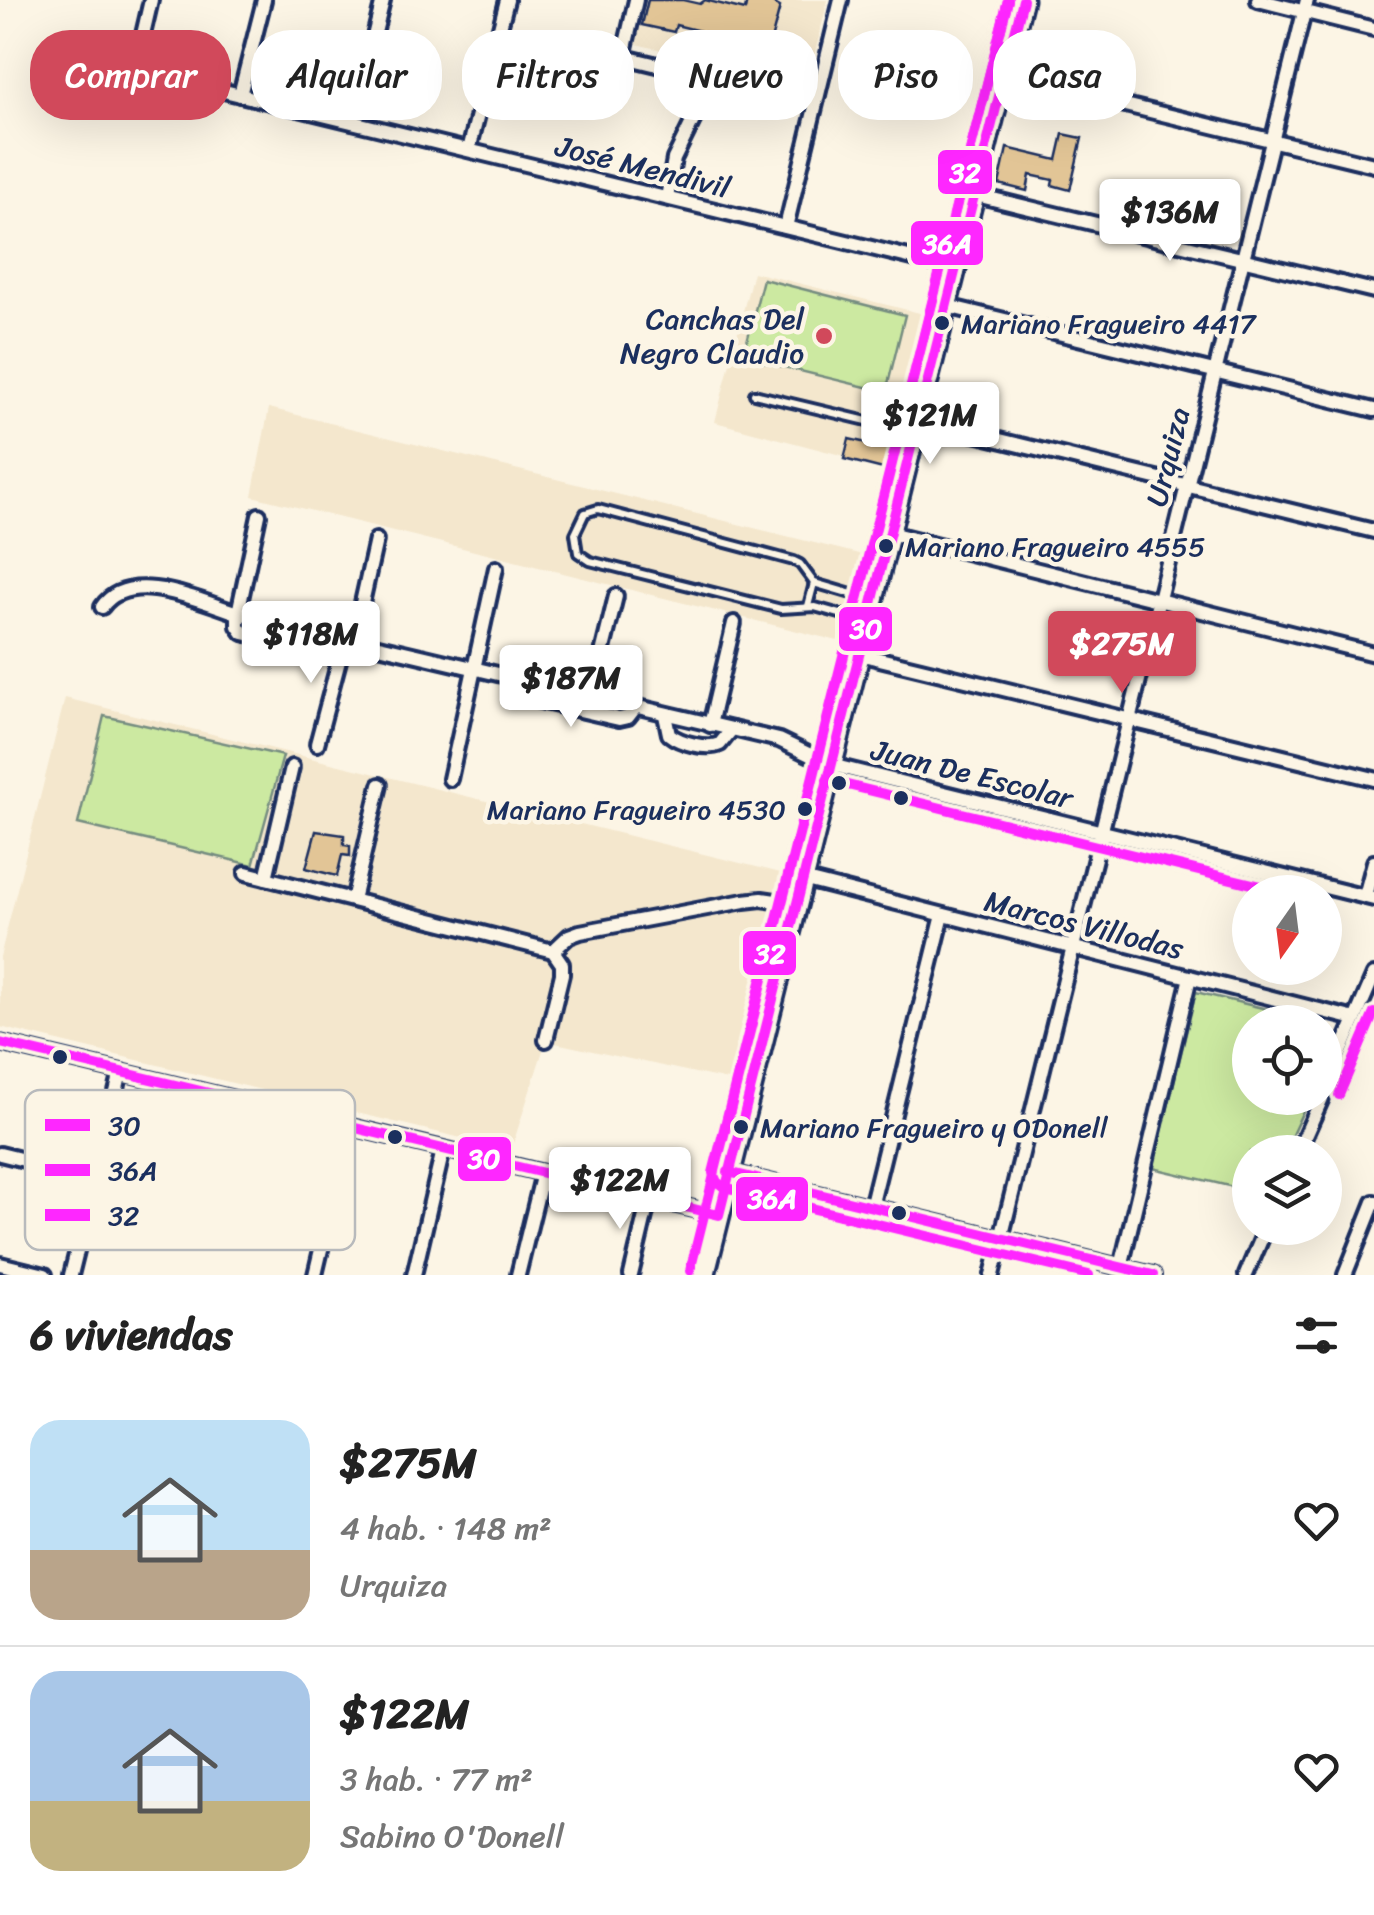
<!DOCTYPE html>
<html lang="es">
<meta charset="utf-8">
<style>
body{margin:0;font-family:Sriracha,sans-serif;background:#f6f6f6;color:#222;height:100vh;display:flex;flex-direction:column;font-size:38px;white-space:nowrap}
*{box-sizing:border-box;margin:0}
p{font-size:32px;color:#767676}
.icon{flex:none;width:55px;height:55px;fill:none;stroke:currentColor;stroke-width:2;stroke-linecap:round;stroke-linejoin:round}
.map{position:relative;height:1275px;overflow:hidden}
.drawer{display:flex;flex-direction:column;background:#fff;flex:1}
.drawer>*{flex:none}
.top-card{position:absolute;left:30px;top:30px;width:1315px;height:90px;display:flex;gap:20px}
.needle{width:65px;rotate:194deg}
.fabs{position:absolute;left:1232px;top:875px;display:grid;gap:20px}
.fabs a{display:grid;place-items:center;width:110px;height:110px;border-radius:50%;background:#fff;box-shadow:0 10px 40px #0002;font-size:50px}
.price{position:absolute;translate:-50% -85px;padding:0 22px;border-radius:10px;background:#fff;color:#222;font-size:32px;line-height:65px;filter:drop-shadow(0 2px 5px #0008)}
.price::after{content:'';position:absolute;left:50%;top:60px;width:30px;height:22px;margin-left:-15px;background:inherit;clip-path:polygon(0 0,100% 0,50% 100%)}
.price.on{background:#d1495b;color:#fff}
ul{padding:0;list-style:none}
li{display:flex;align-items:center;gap:30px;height:250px;padding:0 30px}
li+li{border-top:2px solid #e0e0e0}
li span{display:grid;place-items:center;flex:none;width:280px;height:200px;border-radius:30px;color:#555}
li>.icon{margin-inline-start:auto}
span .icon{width:120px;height:120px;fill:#fffc;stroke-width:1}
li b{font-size:42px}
h2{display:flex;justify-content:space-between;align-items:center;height:120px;padding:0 30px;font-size:42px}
.tag{padding:0 35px;border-radius:40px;background:#fff;box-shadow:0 10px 40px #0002;font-size:35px;line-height:90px}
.tag.on{background:#d1495b;color:#fff}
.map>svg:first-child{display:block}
.built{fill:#f4e7cd}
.green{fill:#cce9a1;stroke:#748c80;stroke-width:2.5}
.building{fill:#e2c596;stroke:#1b2f5e;stroke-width:2.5}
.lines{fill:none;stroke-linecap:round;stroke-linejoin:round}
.service-casing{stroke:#1b2f5e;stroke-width:14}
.minor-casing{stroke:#1b2f5e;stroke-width:20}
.secondary-casing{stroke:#1b2f5e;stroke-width:25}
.service{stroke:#fcf5e5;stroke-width:6}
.minor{stroke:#fcf5e5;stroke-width:12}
.secondary{stroke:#fcf5e5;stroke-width:18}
.bus-1-casing{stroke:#fcf5e5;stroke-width:18}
.bus-2-casing{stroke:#fcf5e5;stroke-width:18}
.bus-3-casing{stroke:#fcf5e5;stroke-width:18}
.bus-1{stroke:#fe27ff;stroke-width:10}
.bus-2{stroke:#fe27ff;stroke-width:10}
.bus-3{stroke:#fe27ff;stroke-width:10}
.bus-dot{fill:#1b2f5e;stroke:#fcf5e5;stroke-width:4}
.poi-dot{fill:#d1495b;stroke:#fcf5e5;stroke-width:4}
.labels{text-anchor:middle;stroke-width:9;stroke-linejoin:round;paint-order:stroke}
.bus-label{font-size:28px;fill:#1b2f5e;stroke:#fcf5e5;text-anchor:start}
.street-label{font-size:30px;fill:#1b2f5e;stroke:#fcf5e5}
.poi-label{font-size:30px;fill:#1b2f5e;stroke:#fcf5e5;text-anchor:end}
.key{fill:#fcf5e5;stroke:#b8babc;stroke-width:2.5}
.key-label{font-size:28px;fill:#1b2f5e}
.line-badge{stroke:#fcf5e5;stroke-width:4}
.badge-label{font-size:28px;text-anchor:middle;font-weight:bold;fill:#fff}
</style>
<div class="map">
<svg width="1374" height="1275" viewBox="0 0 1374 1275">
<rect width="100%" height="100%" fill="#fcf5e5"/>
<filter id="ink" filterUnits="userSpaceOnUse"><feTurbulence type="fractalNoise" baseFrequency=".01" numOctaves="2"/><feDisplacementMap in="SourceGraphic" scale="20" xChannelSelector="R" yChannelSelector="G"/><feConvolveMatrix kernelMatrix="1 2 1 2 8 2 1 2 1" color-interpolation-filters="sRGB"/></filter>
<g filter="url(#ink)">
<!-- built -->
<g class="built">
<path d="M645,0H828L807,85L636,44Z"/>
<path d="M753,272L932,316L894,469L715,422Z"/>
<path d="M269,408L867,556L846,643L252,496Z"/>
<path d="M65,698L785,874L737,1082L546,1041L511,1150L0,1027V957Z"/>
</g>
<!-- green -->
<g class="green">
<path d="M763,279L905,315L886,392L743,357Z"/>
<path d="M104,716L283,756L253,865L78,824Z"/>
<path d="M1196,992L1321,1022H1250V1098H1309L1284,1152H1250V1191L1153,1168Z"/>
</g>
<!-- building -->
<g class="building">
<path d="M648,0H683L700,4L705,0L745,10L747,0H774L773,3L780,7L769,48L797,55L792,75L762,68L763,62L743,57L741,66L718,60L724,37L676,25L674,32L642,25Z"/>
<path d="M1063,134L1082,138L1070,190L1052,185L1053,180L1030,175L1027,191L999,184L1007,148L1057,160Z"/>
<path d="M849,439L893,449L887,470L844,459Z"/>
<path d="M316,831L344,835V845L350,846V856L342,855L337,876L306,868Z"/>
</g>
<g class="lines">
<defs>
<g id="service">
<path d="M754,394L913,432"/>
<path d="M808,606L814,583"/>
<path d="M865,621L815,607L781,609L590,561L578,553L575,534L585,513L598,509L794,561L800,564L814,583L872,600"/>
</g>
<g id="minor">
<path d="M1258,0L1374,29"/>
<path d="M84,57L958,269"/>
<path d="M623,57L636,0"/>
<path d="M135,69L151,0"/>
<path d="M1005,76L1374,165"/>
<path d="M240,95L264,0"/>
<path d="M604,99L616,55L815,103"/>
<path d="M353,122L383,0"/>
<path d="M469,150L507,0"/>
<path d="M976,195L1374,291"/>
<path d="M667,198L674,159L714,78"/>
<path d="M786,227L841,0"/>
<path d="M947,306L1374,410"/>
<path d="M917,420L1374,531"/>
<path d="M259,515L238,613V626L243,633L294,645L312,630"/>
<path d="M890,533L1374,654"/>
<path d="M102,607C130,567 202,602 238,613L779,740L831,765L1374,899"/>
<path d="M354,639L376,540"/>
<path d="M859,654L1374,779"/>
<path d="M518,680L527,696L536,700L619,719L628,717L635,708"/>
<path d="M591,698L616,596"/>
<path d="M665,715L669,734C680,743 707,750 720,744L732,729"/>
<path d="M710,725L734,623"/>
<path d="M317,744L345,638"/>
<path d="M450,779L496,568"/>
<path d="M246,873L553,951L562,964V974L546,1040"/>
<path d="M266,878L292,767"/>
<path d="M802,879L1355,1019"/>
<path d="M1365,896L1374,862"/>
<path d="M353,900L380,785"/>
<path d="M553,951L569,936L580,932L744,901L762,899L795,904"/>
<path d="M0,1043L719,1215"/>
<path d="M1325,1089L1374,975"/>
<path d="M1298,1152L1322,1098"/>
<path d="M0,1154L325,1234"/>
<path d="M728,1172L1153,1275"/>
<path d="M871,1207L943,915"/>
<path d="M0,1264L45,1275"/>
<path d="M1121,1267L1190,977"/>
<path d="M71,1275L121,1072"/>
<path d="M315,1275L350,1126"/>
<path d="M414,1275L443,1150"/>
<path d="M518,1275L543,1173"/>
<path d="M631,1275L649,1199"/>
<path d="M992,1275L1307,0"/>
<path d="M1246,1275L1266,1228"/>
<path d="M1345,1275L1374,1202"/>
</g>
<path id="secondary" d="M705,1275L1023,0"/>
</defs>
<!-- service casing -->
<use href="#service" class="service-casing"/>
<!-- minor casing -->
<use href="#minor" class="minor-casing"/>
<!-- secondary casing -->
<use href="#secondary" class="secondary-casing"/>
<!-- service -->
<use href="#service" class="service"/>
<!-- minor -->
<use href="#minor" class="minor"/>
<!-- secondary -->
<use href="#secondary" class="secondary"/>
<defs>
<g id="bus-1">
<path d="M0,1043L719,1215L1023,0"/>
<path d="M728,1172L1153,1275"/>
</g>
<g id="bus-2">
<path d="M1008,0L713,1173L717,1182L724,1187L1089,1275"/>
<path d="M827,780L1285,892"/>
<path d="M1339,1095L1374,1013"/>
</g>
<path id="bus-3" d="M690,1271L1008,0"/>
</defs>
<!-- bus-1 casing -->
<use href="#bus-1" class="bus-1-casing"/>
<!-- bus-2 casing -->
<use href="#bus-2" class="bus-2-casing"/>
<!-- bus-3 casing -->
<use href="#bus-3" class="bus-3-casing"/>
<!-- bus-1 -->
<use href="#bus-1" class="bus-1"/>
<!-- bus-2 -->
<use href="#bus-2" class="bus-2"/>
<!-- bus-3 -->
<use href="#bus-3" class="bus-3"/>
</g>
</g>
<!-- markers -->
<g class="bus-dot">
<circle cx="942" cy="323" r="9"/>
<circle cx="886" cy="546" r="9"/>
<circle cx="839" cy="783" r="9"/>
<circle cx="901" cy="798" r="9"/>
<circle cx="805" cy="809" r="9"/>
<circle cx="60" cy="1057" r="9"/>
<circle cx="741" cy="1127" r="9"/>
<circle cx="395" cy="1137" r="9"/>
<circle cx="899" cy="1213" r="9"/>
</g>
<circle class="poi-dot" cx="824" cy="336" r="10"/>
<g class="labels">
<!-- bus labels -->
<g class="bus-label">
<text x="961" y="333">Mariano Fragueiro 4417</text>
<text x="905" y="556">Mariano Fragueiro 4555</text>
<text x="786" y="819" text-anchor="end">Mariano Fragueiro 4530</text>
<text x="760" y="1137">Mariano Fragueiro y ODonell</text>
</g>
<!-- street labels -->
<g class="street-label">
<text transform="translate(643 167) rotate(14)" y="10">José Mendivil</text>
<text transform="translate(1168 457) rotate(-76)" y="10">Urquiza</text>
<text transform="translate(972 774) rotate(14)" y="10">Juan De Escolar</text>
<text transform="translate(1084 925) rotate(14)" y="10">Marcos Villodas</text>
</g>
<!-- poi labels -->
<g class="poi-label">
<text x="804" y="329">Canchas Del<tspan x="804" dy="34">Negro Claudio</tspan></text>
</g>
</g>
<!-- legend -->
<rect x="25" y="1090" width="330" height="160" rx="15" class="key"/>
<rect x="45" y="1119" width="45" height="12" fill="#fe27ff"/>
<rect x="45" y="1164" width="45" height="12" fill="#fe27ff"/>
<rect x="45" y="1209" width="45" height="12" fill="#fe27ff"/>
<g class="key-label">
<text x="108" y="1135">30</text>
<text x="108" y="1180">36A</text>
<text x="108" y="1225">32</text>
</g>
<g class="line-badge">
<rect x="936" y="148" width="58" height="48" rx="10" fill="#fe27ff"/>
<rect x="909" y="219" width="76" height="48" rx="10" fill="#fe27ff"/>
<rect x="837" y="605" width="57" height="48" rx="10" fill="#fe27ff"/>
<rect x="741" y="929" width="57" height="48" rx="10" fill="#fe27ff"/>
<rect x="456" y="1135" width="57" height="48" rx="10" fill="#fe27ff"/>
<rect x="734" y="1175" width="76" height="48" rx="10" fill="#fe27ff"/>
</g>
<g class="badge-label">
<text x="965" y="182">32</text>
<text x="947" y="253">36A</text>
<text x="866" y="638">30</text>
<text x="770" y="963">32</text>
<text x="484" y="1168">30</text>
<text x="772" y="1208">36A</text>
</g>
</svg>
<div class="fabs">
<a><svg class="needle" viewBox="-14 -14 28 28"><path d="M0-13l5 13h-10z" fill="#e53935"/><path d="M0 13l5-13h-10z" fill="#767676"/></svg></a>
<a><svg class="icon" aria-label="locate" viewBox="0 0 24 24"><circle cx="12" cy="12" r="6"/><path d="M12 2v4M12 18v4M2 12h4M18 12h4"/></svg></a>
<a><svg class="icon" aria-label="layers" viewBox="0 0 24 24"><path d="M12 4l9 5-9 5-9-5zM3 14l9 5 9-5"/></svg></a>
</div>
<b class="price" style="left:1170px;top:264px">$136M</b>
<b class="price" style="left:930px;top:467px">$121M</b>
<b class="price" style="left:311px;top:686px">$118M</b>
<b class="price on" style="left:1122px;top:696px">$275M</b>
<b class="price" style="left:571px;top:730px">$187M</b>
<b class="price" style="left:620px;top:1232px">$122M</b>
<div class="top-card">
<a class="tag on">Comprar</a>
<a class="tag">Alquilar</a>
<a class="tag">Filtros</a>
<a class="tag">Nuevo</a>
<a class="tag">Piso</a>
<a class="tag">Casa</a>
</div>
</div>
<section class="drawer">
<h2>6 viviendas<svg class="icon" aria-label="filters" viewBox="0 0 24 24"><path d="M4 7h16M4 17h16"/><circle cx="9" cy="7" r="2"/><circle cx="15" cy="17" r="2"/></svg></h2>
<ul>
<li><span style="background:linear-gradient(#bfe0f5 65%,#b9a48a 0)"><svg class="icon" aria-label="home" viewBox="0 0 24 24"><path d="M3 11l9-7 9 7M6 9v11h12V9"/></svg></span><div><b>$275M</b><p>4 hab. · 148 m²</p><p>Urquiza</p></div><svg class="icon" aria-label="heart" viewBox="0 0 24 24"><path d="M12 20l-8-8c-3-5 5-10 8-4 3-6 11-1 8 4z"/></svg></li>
<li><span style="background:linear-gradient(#a9c7e8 65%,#c2b280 0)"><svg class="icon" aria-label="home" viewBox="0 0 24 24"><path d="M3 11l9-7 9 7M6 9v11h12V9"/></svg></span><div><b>$122M</b><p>3 hab. · 77 m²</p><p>Sabino O'Donell</p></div><svg class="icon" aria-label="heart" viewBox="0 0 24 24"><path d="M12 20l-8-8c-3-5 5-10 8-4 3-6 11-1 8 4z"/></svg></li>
</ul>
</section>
